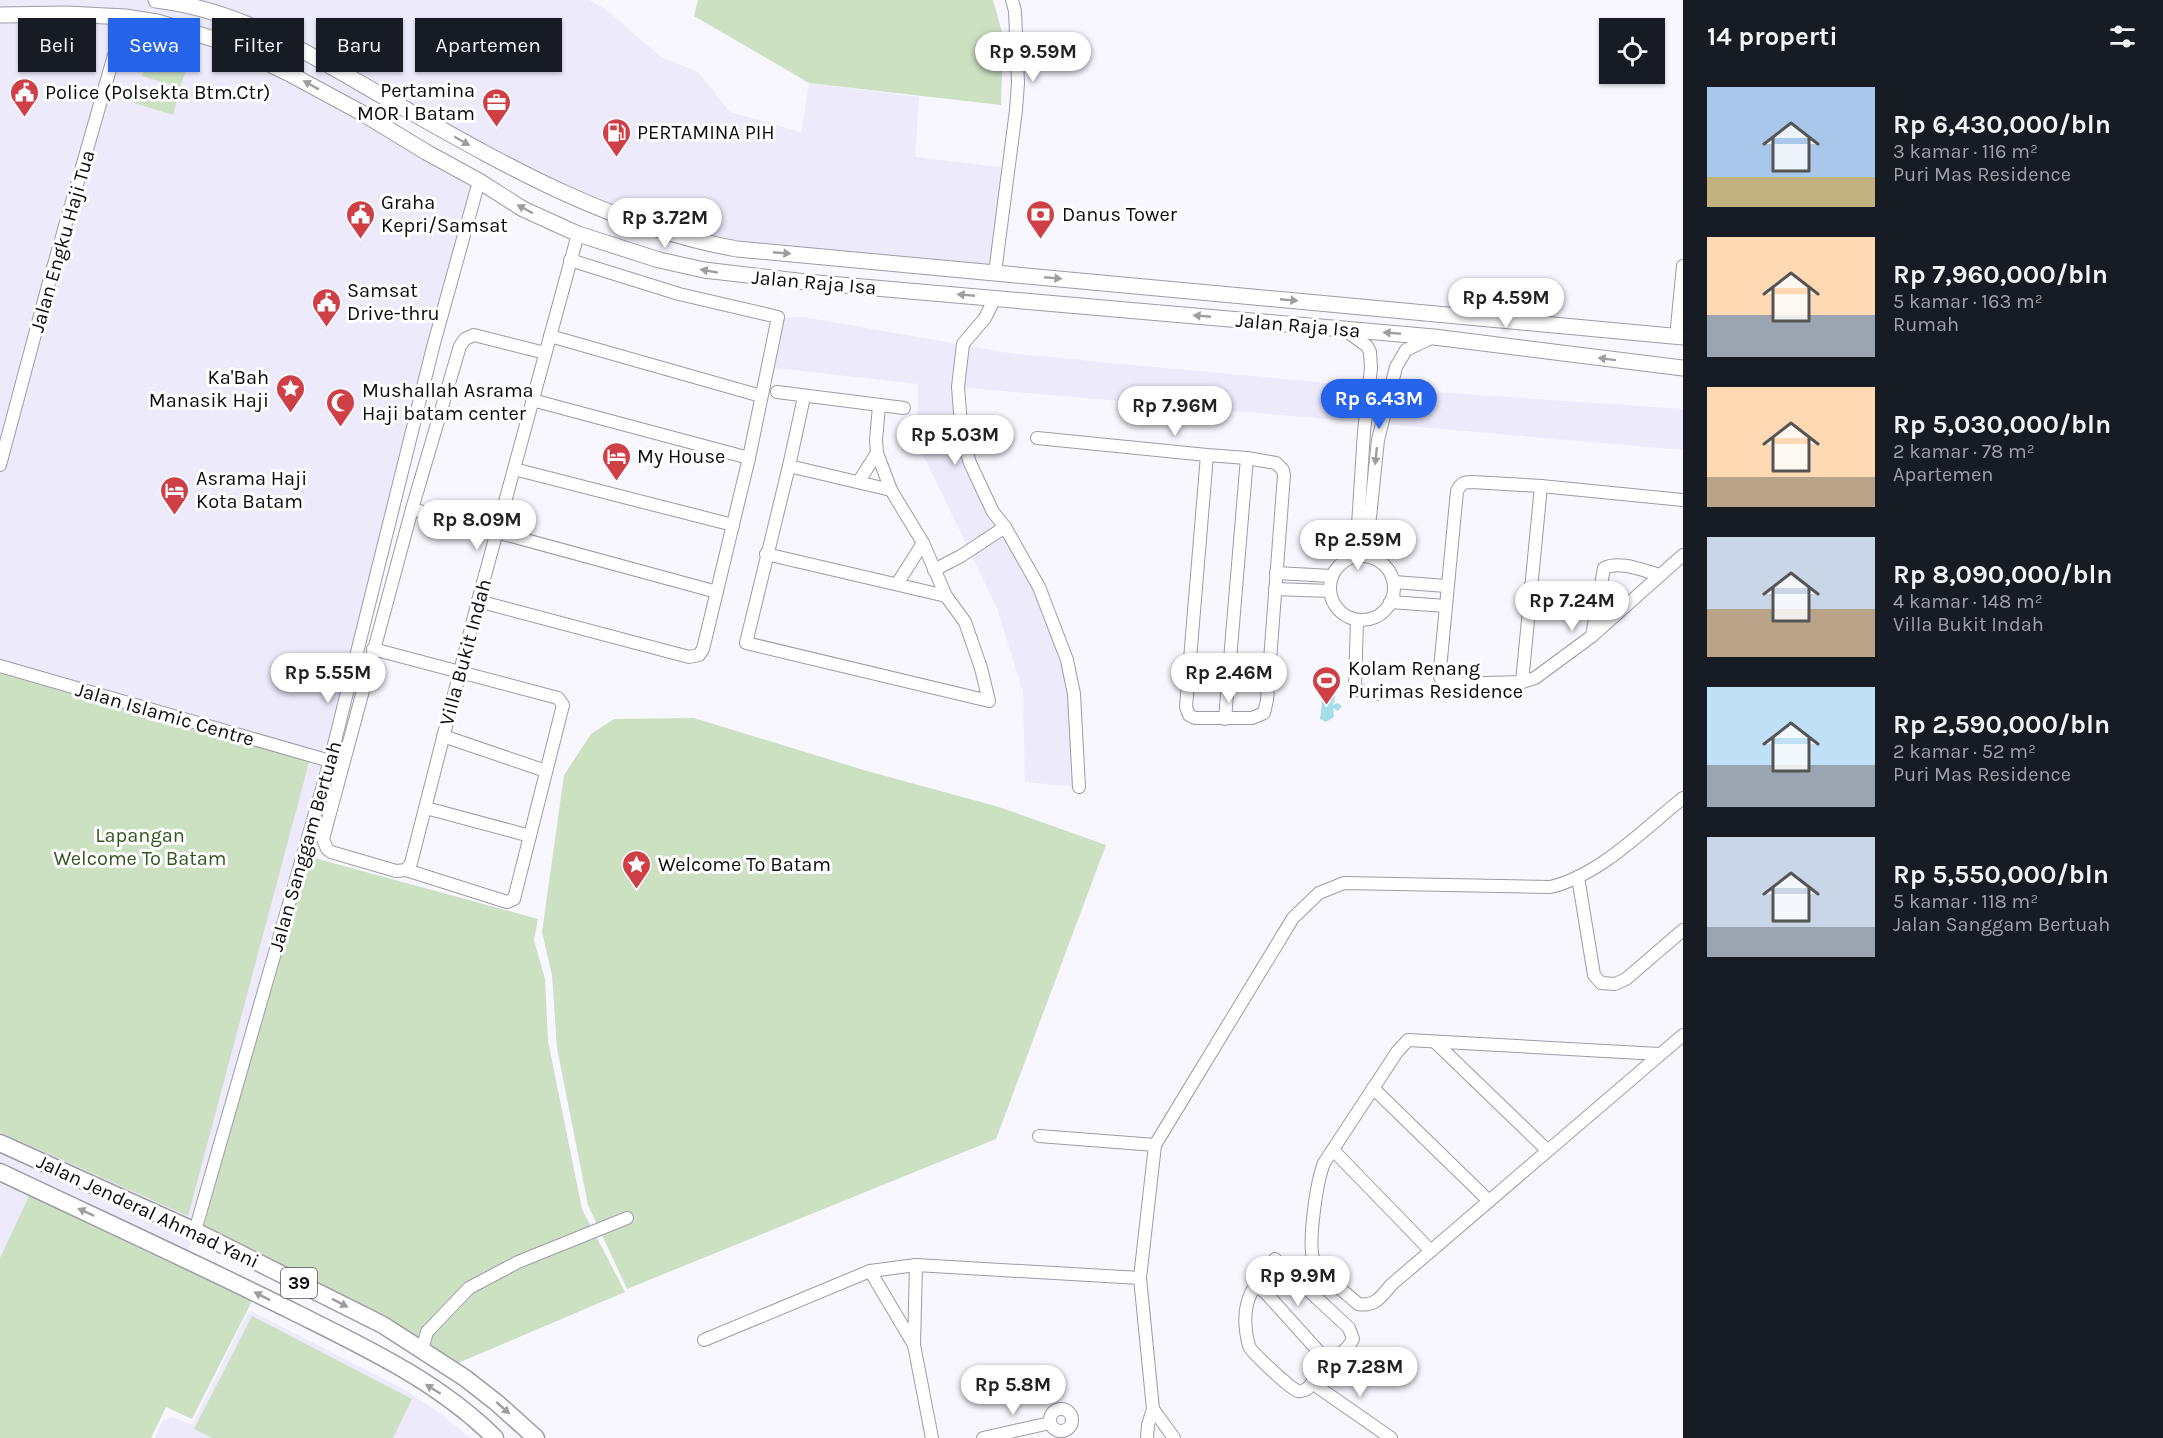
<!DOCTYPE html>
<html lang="id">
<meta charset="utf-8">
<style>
body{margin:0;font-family:Karla,sans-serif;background:#242831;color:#f1f3f6;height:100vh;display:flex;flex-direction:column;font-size:22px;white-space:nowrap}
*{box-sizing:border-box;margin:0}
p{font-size:20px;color:#9ea1a6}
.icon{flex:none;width:33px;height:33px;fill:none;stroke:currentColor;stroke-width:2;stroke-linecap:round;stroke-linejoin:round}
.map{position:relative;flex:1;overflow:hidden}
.details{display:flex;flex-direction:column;background:#171b24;width:480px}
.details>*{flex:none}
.banner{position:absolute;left:18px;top:18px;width:570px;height:54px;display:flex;gap:12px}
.fabs{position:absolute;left:1599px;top:18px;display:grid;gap:12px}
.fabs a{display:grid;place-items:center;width:66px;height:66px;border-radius:0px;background:#171b24;box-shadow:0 2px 4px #0004;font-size:30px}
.price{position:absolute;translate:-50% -51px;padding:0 14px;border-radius:21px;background:#fff;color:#222;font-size:20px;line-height:39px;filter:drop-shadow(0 2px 3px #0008)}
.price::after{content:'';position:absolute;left:50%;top:36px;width:18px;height:14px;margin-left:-9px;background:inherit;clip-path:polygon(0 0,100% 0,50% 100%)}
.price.selected{background:#2563eb;color:#fff}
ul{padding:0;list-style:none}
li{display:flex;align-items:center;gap:18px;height:150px;padding:0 24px}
li span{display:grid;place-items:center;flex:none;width:168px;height:120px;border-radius:0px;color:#555}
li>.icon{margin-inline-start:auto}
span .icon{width:72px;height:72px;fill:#fffc;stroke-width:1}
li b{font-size:26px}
h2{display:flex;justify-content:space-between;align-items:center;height:72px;padding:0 24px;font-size:26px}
.pill{padding:0 21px;border-radius:0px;background:#171b24;box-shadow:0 2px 4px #0004;font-size:21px;line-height:54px}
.pill.selected{background:#2563eb;color:#fff}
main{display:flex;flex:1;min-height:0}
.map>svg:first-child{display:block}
.built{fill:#edeafb}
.green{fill:#cce0c2}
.water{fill:#a4dee9}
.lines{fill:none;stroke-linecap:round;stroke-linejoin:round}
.minor-casing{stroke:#9d9ca5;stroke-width:14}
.major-casing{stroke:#9d9ca5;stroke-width:17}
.highway-casing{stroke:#9d9ca5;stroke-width:19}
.minor{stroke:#fff;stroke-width:12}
.major{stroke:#fff;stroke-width:15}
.highway{stroke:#fff;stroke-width:16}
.oneway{fill:#9e9e9f}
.labels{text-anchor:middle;stroke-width:6;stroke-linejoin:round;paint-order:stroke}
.shield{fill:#fff;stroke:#555557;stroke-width:1.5}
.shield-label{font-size:18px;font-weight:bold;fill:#0c0c0f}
.poi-label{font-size:20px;fill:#0c0c0f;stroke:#fff;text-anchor:start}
.street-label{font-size:20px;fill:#0c0c0f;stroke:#fff}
.park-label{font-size:20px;fill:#33551f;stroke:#fff}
</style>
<main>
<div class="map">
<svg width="1683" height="1438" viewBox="0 0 1683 1438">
<rect width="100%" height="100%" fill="#f8f6fe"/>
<!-- built -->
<g class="built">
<path d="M0,0H589L605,9L661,57L698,72L730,112L801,132L809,83L919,97L915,157L1008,168L995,273L737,249L641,225L375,91L362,113L479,181L330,761L195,1231L172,1294L0,1438Z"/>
<path d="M803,317L1015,354L1390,389L1683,409V450L958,387L962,437L1067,660L1079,787L1025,782L1023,692L997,608L917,442L918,384L775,368L782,318Z"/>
<path d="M249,1310L407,1391L437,1411L470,1438H155L162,1421L173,1417L192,1425Z"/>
</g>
<!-- green -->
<g class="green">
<path d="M698,0H993L1003,36L1001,105L809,83L694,16Z"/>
<path d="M147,59L186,70L180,88L142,76Z"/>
<path d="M140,86L178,97L173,115L134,103Z"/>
<path d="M7,661L312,751L188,1216L0,1132V672Z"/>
<path d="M694,718L867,771L999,807L1106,845L996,1139L627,1289L588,1205L557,1048L552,975L542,932L564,775L591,734L614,719Z"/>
<path d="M307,856L538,919L534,940L545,979L548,1041L582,1209L625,1292L458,1363L387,1316L203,1229Z"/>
<path d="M31,1192L253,1299L192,1419L166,1407L151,1438H0V1258Z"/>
<path d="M252,1316L412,1399L393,1438H212L194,1429Z"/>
</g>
<!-- water -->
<path class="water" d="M1323,686C1335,686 1337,696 1333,705L1338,703L1342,706L1338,711L1333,708L1334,717L1326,722L1320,719L1322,703L1319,693Z"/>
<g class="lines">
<defs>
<g id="minor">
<path d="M995,273L1016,110L1018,83L1015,11L1012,0"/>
<path d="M995,298L985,318L963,344L958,387L962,437L970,463L993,512L1005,527L1039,587L1067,660L1074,694L1079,787"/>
<path d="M1345,330L1367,346L1370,352L1371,368L1364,432L1356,556"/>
<path d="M550,336L761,396"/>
<path d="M1676,337L1683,266"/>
<path d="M545,353L474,335L465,339L460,346L412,509L323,839L327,849L331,852L396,871L406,870L411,863L478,601L578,234"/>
<path d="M777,392L904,408"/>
<path d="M804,397L789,466L746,643L989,701L981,668L965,622L946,596L923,543L891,490L877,453L876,440L879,406"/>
<path d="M532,400L749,458"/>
<path d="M1037,438L1207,455L1247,458L1276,463L1283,470L1284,475L1267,700L1264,713L1252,718H1195L1189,715L1186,707L1207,455"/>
<path d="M0,465L49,282L125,17"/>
<path d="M789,466L891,490"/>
<path d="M514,469L733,525"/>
<path d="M859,481L877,453"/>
<path d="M1683,500L1541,486L1472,482C1464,482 1461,483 1457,491L1440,669V677L1445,684H1450L1522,682L1535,678L1592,636L1683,555"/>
<path d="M412,509L717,592"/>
<path d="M766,554L946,596"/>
<path d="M1366,556L1378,440L1396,367L1406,350L1433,337"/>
<circle cx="1362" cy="588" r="32"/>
<path d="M934,570L961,556L1005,527"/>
<path d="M1276,573L1332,576"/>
<path d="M1394,582L1446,586"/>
<path d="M897,584L923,543"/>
<path d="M1275,589L1330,591"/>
<path d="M478,601L689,657L699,655L703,649L749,458L778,317L679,294L570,260"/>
<path d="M1390,602L1446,606"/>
<path d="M1357,620L1355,687C1362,695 1372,694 1383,694"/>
<path d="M1592,636L1604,568C1620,560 1644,571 1660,575"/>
<path d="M373,649L558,698L563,705L514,899L507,902L406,870"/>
<path d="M0,666L330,761"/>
<path d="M1522,682L1541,486"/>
<path d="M1225,719L1247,458"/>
<path d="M443,736L546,771"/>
<path d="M426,808L530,836"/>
<path d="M1578,877L1594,975L1601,983L1615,984L1626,979L1683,930"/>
<path d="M1435,1042L1547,1150"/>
<path d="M1659,1054L1408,1040L1397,1052L1324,1163C1317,1180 1307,1245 1314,1261C1320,1275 1347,1293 1358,1304C1375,1307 1381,1297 1391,1285L1683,1035"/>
<path d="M1373,1088L1489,1201"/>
<path d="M1039,1136L1155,1145"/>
<path d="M1333,1150L1431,1251"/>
<path d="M195,1231L330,761L433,347L479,181"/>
<path d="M1275,1259L1349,1328L1353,1339L1348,1347L1329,1363L1307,1389C1304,1390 1301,1392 1298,1391C1291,1389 1251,1352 1249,1346C1244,1327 1243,1308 1252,1291L1258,1288L1265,1292L1329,1363"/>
<path d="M870,1271L914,1345L916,1265"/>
<path d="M704,1340L870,1271L916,1265L1140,1278"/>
<path d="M914,1345L932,1438"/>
<path d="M422,1350L427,1332L469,1288L518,1262L627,1218"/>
<path d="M1312,1383L1391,1438"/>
<circle cx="1061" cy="1420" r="11"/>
<path d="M1153,1409L1174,1438"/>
<path d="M983,1438L1050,1423"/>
<path d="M1147,1438L1148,1425L1153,1409L1140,1278L1155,1145L1293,918L1319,893L1344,883L1550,887C1599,876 1644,829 1683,798"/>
</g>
<g id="major">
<path d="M156,0C242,10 311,55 384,97C498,161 607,226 737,249L1683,337"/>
<path d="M0,15L67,14L125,17L157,22L224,42L288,73L362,113L426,152L479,181L523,209L578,234L659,260L704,270L806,282L1434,337L1683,368"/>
</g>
<g id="highway">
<path d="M0,1143L195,1231L383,1325L465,1378L497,1403L536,1438"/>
<path d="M0,1172C99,1219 198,1264 296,1313C366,1348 439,1382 495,1438"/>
</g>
</defs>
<!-- minor casing -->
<use href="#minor" class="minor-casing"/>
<!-- major casing -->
<use href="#major" class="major-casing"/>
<!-- highway casing -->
<use href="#highway" class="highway-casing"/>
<!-- minor -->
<use href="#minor" class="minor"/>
<!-- major -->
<use href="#major" class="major"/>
<!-- highway -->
<use href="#highway" class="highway"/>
</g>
<!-- one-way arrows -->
<defs><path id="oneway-solid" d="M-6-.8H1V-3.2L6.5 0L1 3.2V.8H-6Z" transform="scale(1.5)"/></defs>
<g class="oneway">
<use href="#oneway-solid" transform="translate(311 85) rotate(-151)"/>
<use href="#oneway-solid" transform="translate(462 141) rotate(30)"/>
<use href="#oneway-solid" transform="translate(525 209) rotate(-152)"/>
<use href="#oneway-solid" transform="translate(782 253) rotate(5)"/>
<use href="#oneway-solid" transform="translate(709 271) rotate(-170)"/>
<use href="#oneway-solid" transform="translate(1053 278) rotate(5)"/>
<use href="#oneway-solid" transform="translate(966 295) rotate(-175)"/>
<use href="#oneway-solid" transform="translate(1289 300) rotate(5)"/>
<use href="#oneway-solid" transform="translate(1202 316) rotate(-175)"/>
<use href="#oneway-solid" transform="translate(1392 333) rotate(-175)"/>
<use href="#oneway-solid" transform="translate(1607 359) rotate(-173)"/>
<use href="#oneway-solid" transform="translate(1376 456) rotate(96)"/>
<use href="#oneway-solid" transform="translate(86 1212) rotate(-155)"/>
<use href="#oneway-solid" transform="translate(262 1296) rotate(-153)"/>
<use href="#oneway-solid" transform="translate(340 1303) rotate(27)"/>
<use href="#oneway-solid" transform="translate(433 1389) rotate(-148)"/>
<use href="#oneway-solid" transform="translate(503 1408) rotate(42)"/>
</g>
<!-- icons -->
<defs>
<symbol id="civic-pin" viewBox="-11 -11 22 30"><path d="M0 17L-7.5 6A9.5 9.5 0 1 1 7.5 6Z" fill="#ce3f46" stroke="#fff"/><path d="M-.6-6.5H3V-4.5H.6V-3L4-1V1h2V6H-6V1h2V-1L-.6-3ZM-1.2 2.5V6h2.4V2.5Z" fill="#fff"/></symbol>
<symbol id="office-pin" viewBox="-11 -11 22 30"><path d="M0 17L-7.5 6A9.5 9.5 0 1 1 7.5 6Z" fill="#ce3f46" stroke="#fff"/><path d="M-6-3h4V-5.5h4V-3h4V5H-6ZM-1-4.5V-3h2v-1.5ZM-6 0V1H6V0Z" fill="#fff"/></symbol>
<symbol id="fuel-pin" viewBox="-11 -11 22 30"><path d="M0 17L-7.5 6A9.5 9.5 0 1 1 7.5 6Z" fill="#ce3f46" stroke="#fff"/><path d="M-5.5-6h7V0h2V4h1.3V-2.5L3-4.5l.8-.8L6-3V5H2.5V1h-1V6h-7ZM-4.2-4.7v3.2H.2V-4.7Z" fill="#fff"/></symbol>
<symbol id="bank-pin" viewBox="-11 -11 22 30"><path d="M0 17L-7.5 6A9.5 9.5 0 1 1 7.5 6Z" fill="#ce3f46" stroke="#fff"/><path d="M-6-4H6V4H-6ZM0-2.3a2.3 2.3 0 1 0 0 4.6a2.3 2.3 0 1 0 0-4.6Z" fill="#fff"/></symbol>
<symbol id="sight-pin" viewBox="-11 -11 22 30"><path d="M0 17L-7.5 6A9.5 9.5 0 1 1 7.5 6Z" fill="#ce3f46" stroke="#fff"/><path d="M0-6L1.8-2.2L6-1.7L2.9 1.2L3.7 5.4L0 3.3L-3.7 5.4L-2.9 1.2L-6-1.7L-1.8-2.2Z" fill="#fff"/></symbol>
<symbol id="mosque-pin" viewBox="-11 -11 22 30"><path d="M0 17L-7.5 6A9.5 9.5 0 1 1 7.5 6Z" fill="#ce3f46" stroke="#fff"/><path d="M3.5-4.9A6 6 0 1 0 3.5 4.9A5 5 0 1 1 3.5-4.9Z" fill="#fff"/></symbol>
<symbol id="hotel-pin" viewBox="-11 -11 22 30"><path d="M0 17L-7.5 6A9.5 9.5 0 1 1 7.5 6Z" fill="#ce3f46" stroke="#fff"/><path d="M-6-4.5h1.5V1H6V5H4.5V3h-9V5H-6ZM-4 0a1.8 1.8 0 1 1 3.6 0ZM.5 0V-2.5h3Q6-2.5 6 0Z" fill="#fff"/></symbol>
<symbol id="stadium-pin" viewBox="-11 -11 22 30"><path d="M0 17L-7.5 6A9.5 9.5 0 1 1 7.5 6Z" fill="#ce3f46" stroke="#fff"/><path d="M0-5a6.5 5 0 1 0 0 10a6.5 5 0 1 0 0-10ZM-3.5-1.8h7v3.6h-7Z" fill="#fff"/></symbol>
</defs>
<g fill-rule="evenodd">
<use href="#civic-pin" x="8" y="76" width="33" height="45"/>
<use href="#office-pin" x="480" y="86" width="33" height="45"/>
<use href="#fuel-pin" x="600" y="116" width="33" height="45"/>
<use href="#civic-pin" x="344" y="198" width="33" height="45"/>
<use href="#bank-pin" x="1024" y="198" width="33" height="45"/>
<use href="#civic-pin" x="310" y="286" width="33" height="45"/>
<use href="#sight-pin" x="274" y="372" width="33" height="45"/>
<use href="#mosque-pin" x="324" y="386" width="33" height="45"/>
<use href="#hotel-pin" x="600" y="440" width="33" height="45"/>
<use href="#hotel-pin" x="158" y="474" width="33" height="45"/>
<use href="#stadium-pin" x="1310" y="664" width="33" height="45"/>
<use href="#sight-pin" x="620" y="848" width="33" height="45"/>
</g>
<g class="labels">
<!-- shield labels -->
<rect class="shield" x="281" y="1268" width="36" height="30" rx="4.5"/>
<g class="shield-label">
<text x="299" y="1289">39</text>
</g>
<!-- poi labels -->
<g class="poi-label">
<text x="475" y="97" text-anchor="end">Pertamina<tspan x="475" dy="23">MOR I Batam</tspan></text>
<text x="45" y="99">Police (Polsekta Btm.Ctr)</text>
<text x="637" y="139">PERTAMINA PIH</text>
<text x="381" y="209">Graha<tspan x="381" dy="23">Kepri/Samsat</tspan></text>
<text x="1062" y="221">Danus Tower</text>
<text x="347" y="297">Samsat<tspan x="347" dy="23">Drive-thru</tspan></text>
<text x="269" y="384" text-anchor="end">Ka'Bah<tspan x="269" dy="23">Manasik Haji</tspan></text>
<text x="362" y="397">Mushallah Asrama<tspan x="362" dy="23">Haji batam center</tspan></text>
<text x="637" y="463">My House</text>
<text x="196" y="485">Asrama Haji<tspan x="196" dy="23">Kota Batam</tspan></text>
<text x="1348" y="675">Kolam Renang<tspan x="1348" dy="23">Purimas Residence</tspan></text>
<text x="658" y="871">Welcome To Batam</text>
</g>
<!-- street labels -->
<g class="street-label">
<text transform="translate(62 241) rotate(-74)" y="7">Jalan Engku Haji Tua</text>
<text transform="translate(814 282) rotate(5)" y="7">Jalan Raja Isa</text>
<text transform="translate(1298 325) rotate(5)" y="7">Jalan Raja Isa</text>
<text transform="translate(465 652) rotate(-75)" y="7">Villa Bukit Indah</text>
<text transform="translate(165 714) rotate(16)" y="7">Jalan Islamic Centre</text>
<text transform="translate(305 846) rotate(-74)" y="7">Jalan Sanggam Bertuah</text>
<text transform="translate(148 1211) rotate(25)" y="7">Jalan Jenderal Ahmad Yani</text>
</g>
<!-- park labels -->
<g class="park-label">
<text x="140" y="842">Lapangan<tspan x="140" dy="23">Welcome To Batam</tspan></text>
</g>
</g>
</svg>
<div class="fabs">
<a><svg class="icon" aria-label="locate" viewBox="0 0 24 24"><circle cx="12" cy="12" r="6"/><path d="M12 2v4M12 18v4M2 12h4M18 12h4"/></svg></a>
</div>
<b class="price" style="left:1033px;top:83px">Rp 9.59M</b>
<b class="price" style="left:665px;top:249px">Rp 3.72M</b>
<b class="price" style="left:1506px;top:329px">Rp 4.59M</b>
<b class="price selected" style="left:1379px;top:430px">Rp 6.43M</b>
<b class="price" style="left:1175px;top:437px">Rp 7.96M</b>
<b class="price" style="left:955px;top:466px">Rp 5.03M</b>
<b class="price" style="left:477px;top:551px">Rp 8.09M</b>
<b class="price" style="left:1358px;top:571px">Rp 2.59M</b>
<b class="price" style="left:1572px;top:632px">Rp 7.24M</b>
<b class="price" style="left:328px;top:704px">Rp 5.55M</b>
<b class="price" style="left:1229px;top:704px">Rp 2.46M</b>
<b class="price" style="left:1298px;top:1307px">Rp 9.9M</b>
<b class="price" style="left:1360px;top:1398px">Rp 7.28M</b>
<b class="price" style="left:1013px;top:1416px">Rp 5.8M</b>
<div class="banner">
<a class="pill">Beli</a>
<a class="pill selected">Sewa</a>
<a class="pill">Filter</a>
<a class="pill">Baru</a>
<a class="pill">Apartemen</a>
</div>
</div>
<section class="details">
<h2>14 properti<svg class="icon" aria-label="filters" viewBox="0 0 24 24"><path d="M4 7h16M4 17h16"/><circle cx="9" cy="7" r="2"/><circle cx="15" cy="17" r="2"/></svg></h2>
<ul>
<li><span style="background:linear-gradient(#a9c7e8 75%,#c2b280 0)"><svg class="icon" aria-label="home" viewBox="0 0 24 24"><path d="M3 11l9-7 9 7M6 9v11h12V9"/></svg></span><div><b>Rp 6,430,000/bln</b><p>3 kamar · 116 m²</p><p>Puri Mas Residence</p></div></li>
<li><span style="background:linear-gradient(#ffd9b3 65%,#9aa5b1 0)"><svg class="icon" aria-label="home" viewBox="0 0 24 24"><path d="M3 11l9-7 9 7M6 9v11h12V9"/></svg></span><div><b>Rp 7,960,000/bln</b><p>5 kamar · 163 m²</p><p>Rumah</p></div></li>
<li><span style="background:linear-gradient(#ffd9b3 75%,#b9a48a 0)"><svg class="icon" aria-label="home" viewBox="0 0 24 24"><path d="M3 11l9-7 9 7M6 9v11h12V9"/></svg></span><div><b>Rp 5,030,000/bln</b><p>2 kamar · 78 m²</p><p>Apartemen</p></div></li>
<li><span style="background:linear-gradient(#c9d6e8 60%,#b9a48a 0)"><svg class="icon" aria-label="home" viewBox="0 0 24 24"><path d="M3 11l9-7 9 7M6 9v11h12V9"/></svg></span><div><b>Rp 8,090,000/bln</b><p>4 kamar · 148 m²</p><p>Villa Bukit Indah</p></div></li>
<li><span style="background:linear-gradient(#bfe0f5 65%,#9aa5b1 0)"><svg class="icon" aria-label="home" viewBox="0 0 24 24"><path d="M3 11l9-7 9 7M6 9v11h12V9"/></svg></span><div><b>Rp 2,590,000/bln</b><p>2 kamar · 52 m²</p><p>Puri Mas Residence</p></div></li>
<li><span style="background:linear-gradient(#c9d6e8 75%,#9aa5b1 0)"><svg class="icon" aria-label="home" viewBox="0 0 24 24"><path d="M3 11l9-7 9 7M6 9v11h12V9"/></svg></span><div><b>Rp 5,550,000/bln</b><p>5 kamar · 118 m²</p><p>Jalan Sanggam Bertuah</p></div></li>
</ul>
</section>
</main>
